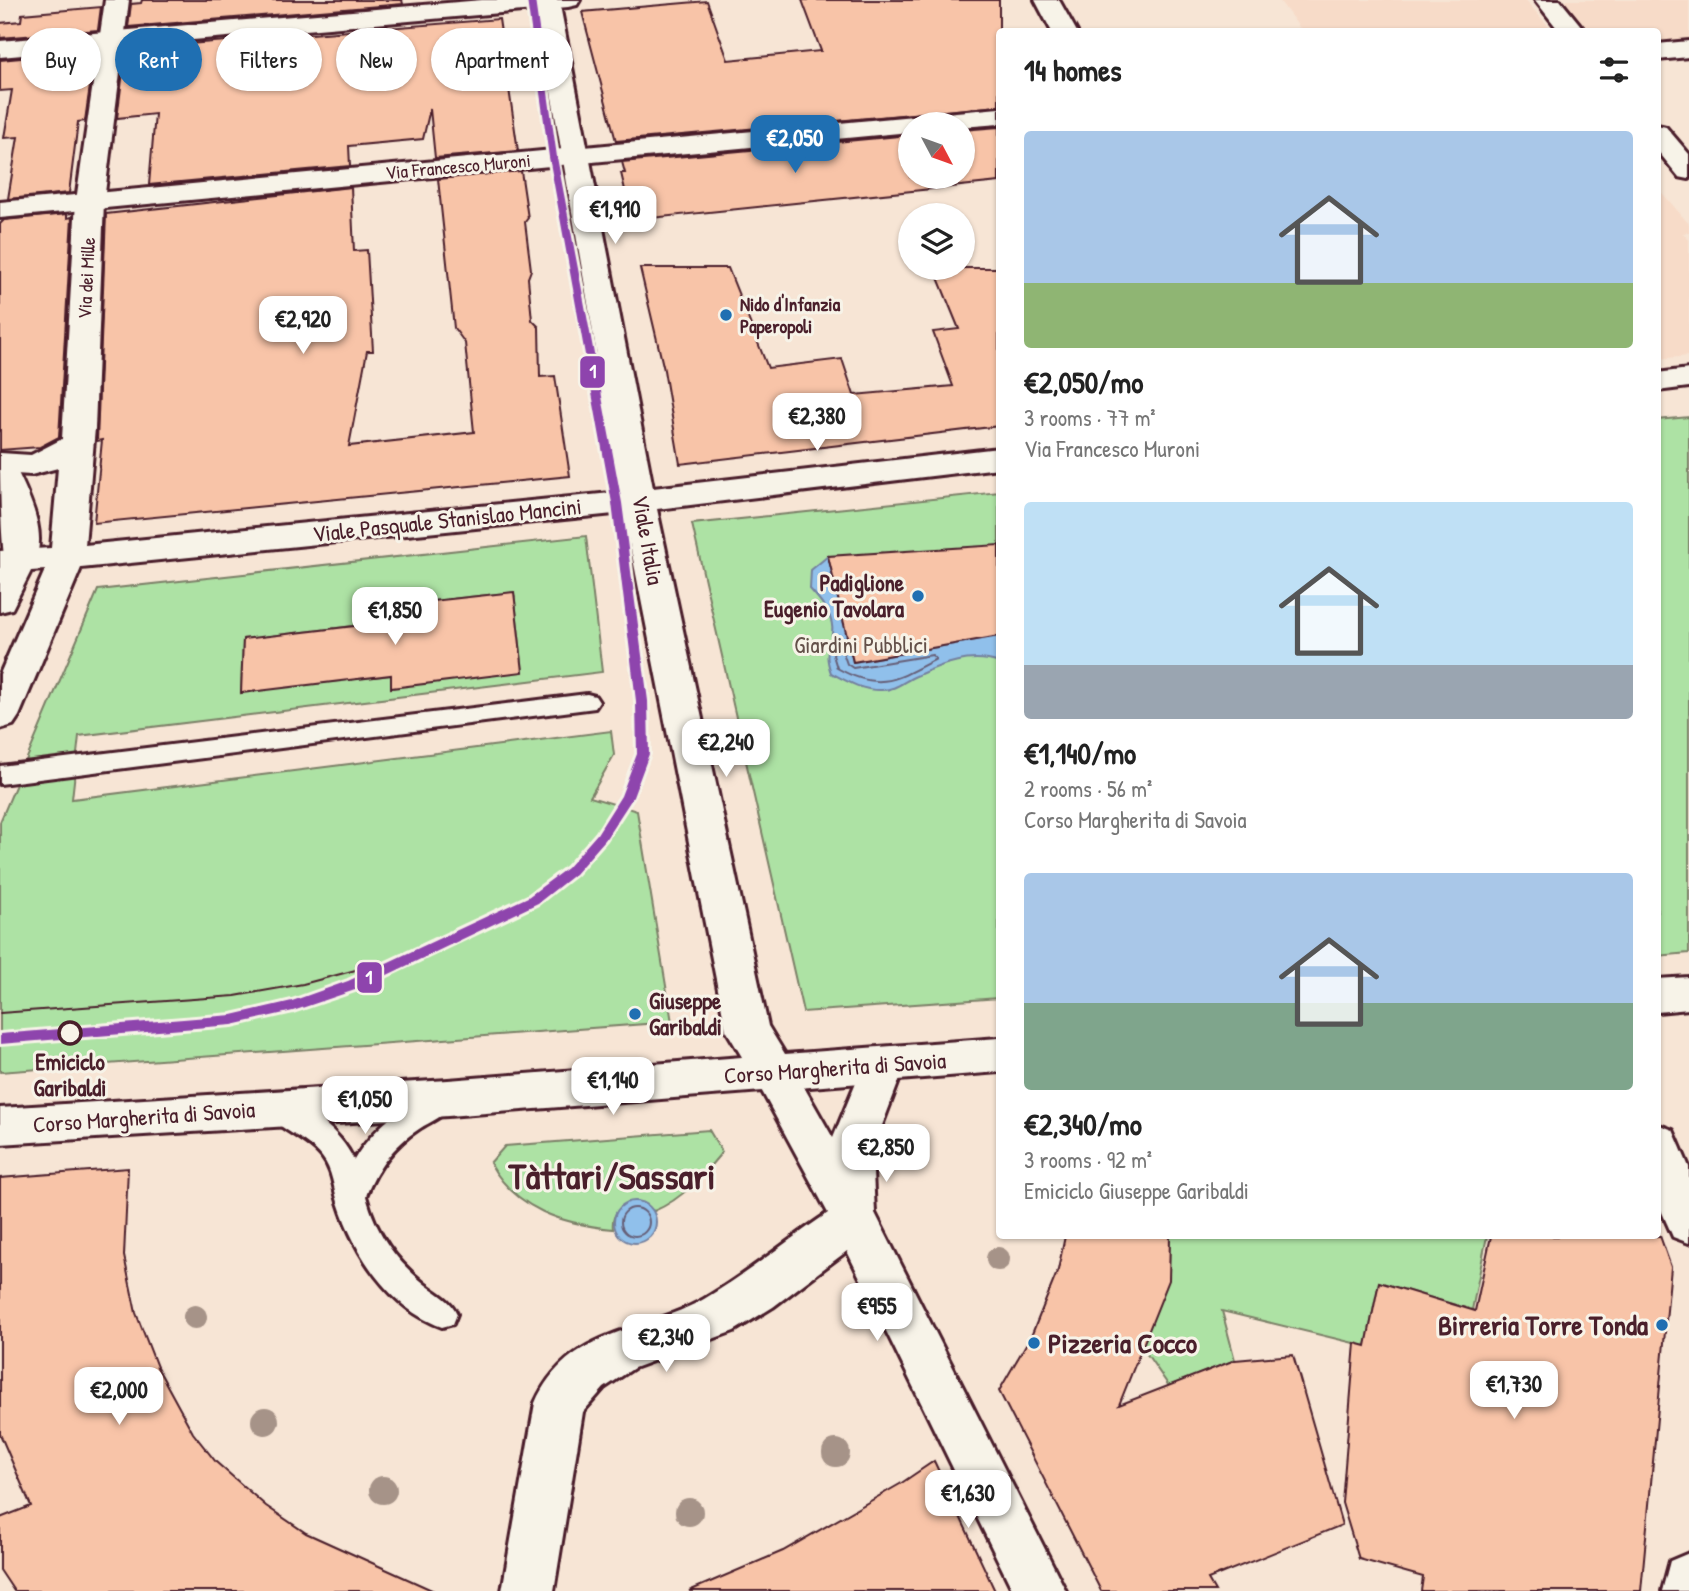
<!DOCTYPE html>
<meta charset="utf-8">
<style>
body{margin:0;font-family:"Patrick Hand",sans-serif;background:#f6f6f6;color:#222;height:100vh;display:flex;flex-direction:column;font-size:26px;white-space:nowrap}
*{box-sizing:border-box;margin:0}
p{font-size:23px;color:#767676}
.icon{flex:none;width:38px;height:38px;fill:none;stroke:currentColor;stroke-width:2;stroke-linecap:round;stroke-linejoin:round}
.map{position:relative;flex:1;overflow:hidden}
.panel{position:absolute;left:996px;top:28px;width:665px;height:1211px;display:flex;flex-direction:column;background:#fff;border-radius:7px;box-shadow:0 2px 5px #0004}
.panel>*{flex:none}
.banner{position:absolute;left:21px;top:28px;width:665px;height:63px;display:flex;gap:14px}
.needle{width:46px;rotate:131deg}
.tools{position:absolute;left:898px;top:112px;display:grid;gap:14px}
.tools a{display:grid;place-items:center;width:77px;height:77px;border-radius:50%;background:#fff;box-shadow:0 2px 5px #0004;font-size:35px}
.price{position:absolute;translate:-50% -60px;padding:0 16px;border-radius:14px;background:#fff;color:#222;font-size:23px;line-height:46px;filter:drop-shadow(0 2px 4px #0008)}
.price::after{content:'';position:absolute;left:50%;top:42px;width:21px;height:16px;margin-left:-10px;background:inherit;clip-path:polygon(0 0,100% 0,50% 100%)}
.price.active{background:#1f6fb2;color:#fff}
ul{padding:0;list-style:none}
li{display:grid;align-content:center;gap:14px;height:371px;padding:0 28px}
li span{display:grid;place-items:center;height:217px;border-radius:7px;color:#555}
li>.icon{margin-inline-start:auto}
span .icon{width:126px;height:126px;fill:#fffc;stroke-width:1}
li b{font-size:30px}
h2{display:flex;justify-content:space-between;align-items:center;height:84px;padding:0 28px;font-size:30px}
.pill{padding:0 24px;border-radius:32px;background:#fff;box-shadow:0 2px 5px #0004;font-size:24px;line-height:63px}
.pill.active{background:#1f6fb2;color:#fff}
.map>svg:first-child{display:block}
.built{fill:#f7dbc8}
.green{fill:#ade2a4;stroke:#7c8068;stroke-width:2;fill-rule:evenodd}
.water{fill:#90c0eb;stroke:#74809e;stroke-width:2}
.lines{fill:none;stroke-linecap:round;stroke-linejoin:round}
.shore{stroke:#665f78;stroke-width:2}
.building{fill:#f8c4a8;stroke:#4a1f2b;stroke-width:2}
.lane-casing{stroke:#4a1f2b;stroke-width:6}
.street-casing{stroke:#4a1f2b;stroke-width:6}
.secondary-casing{stroke:#4a1f2b;stroke-width:6}
.lane{fill:#f7f3e8;fill-rule:evenodd}
.street{fill:#f7f3e8;fill-rule:evenodd}
.secondary{fill:#f7f3e8;fill-rule:evenodd}
.tram{stroke:#4a1f2b;stroke-width:2}
.rail-1-casing{stroke:#f7f3e8;stroke-width:6}
.rail-1{fill:#8e44ad;fill-rule:evenodd}
.tree{fill:#a69388}
.poi-dot{fill:#1f6fb2;stroke:#f7f3e8;stroke-width:2.5}
.stop-dot{fill:#f7f3e8;stroke:#4a1f2b;stroke-width:3.5}
.labels{text-anchor:middle;stroke-width:6;stroke-linejoin:round;paint-order:stroke}
.far-street-label{font-size:19px;fill:#4a1f2b;stroke:#f7f3e8}
.far-poi-label{font-size:19px;font-weight:bold;fill:#4a1f2b;stroke:#f7f3e8;text-anchor:start}
.street-label{font-size:23px;fill:#4a1f2b;stroke:#f7f3e8}
.poi-label{font-size:23px;font-weight:bold;fill:#4a1f2b;stroke:#f7f3e8;text-anchor:end}
.park-label{font-size:23px;fill:#635049;stroke:#f7f3e8}
.stop-label{font-size:23px;font-weight:bold;fill:#4a1f2b;stroke:#f7f3e8}
.near-poi-label{font-size:28px;font-weight:bold;fill:#4a1f2b;stroke:#f7f3e8;text-anchor:end}
.town-label{font-size:37px;font-weight:bold;fill:#4a1f2b;stroke:#f7f3e8}
.line-badge{stroke:#f7f3e8;stroke-width:2.5}
.badge-label{font-size:19px;text-anchor:middle;font-weight:bold;fill:#fff}
</style>
<div class="map">
<svg width="1689" height="1591" viewBox="0 0 1689 1591">
<rect width="100%" height="100%" fill="#f7e5d5"/>
<filter id="ink" filterUnits="userSpaceOnUse"><feTurbulence type="fractalNoise" baseFrequency=".0143" numOctaves="2"/><feDisplacementMap in="SourceGraphic" scale="14" xChannelSelector="R" yChannelSelector="G"/><feConvolveMatrix kernelMatrix="1 2 1 2 8 2 1 2 1" color-interpolation-filters="sRGB"/></filter>
<g filter="url(#ink)">
<!-- built -->
<g class="built">
<path d="M1279,0H1525L1553,31H1302Z"/>
<path d="M1560,0H1689V40L1657,43V32L1590,31Z"/>
<path d="M1657,187L1689,224V232L1683,233L1689,240V356L1657,359Z"/>
</g>
<!-- green -->
<g class="green">
<path d="M1689,417V953L1657,956V420Z"/>
<path d="M999,492V998L803,1012L692,524Z"/>
<path d="M586,536L602,672L79,736L72,799L611,731L614,755L590,797L637,811L672,1022L0,1072V822L98,590ZM514,592L523,671L391,687V675L241,692L243,639L388,622V606Z"/>
<path d="M709,1130L722,1152C703,1175 683,1199 654,1211L636,1203C621,1204 611,1214 613,1229C563,1224 516,1210 490,1163L505,1146Z"/>
<path d="M1170,1236H1487L1472,1310L1379,1282L1366,1346L1222,1311L1235,1360L1169,1386L1142,1347L1169,1273Z"/>
</g>
<!-- water -->
<g class="water">
<path d="M828,556L853,662L999,636V663C972,653 942,664 916,676C904,681 896,690 882,690C863,691 846,681 831,673C824,652 829,653 832,634C835,617 821,601 810,589L811,570Z"/>
<circle cx="635" cy="1222" r="21"/>
</g>
<g class="lines">
<!-- shore -->
<g class="shore">
<path d="M840,644L847,664L853,668L932,655L936,659C896,680 880,692 837,668L833,655L836,645Z"/>
<circle cx="635" cy="1222" r="14"/>
</g>
</g>
<!-- building -->
<g class="building">
<path d="M142,0H402L403,4L128,27L131,4L141,3Z"/>
<path d="M802,0H999V106L616,141L582,12L707,1L728,60L821,51Z"/>
<path d="M101,7L98,30L0,38V23L21,21L22,14Z"/>
<path d="M499,19L518,151L435,158L430,109L423,139L349,146L350,166L149,185L155,114L117,118L126,49Z"/>
<path d="M95,51L85,121L78,122L69,193L8,199L18,137L4,138L12,90L0,91V60Z"/>
<path d="M999,127V182L632,220L621,173H625L622,162L910,135V177H962V130Z"/>
<path d="M521,171L528,218L525,222L531,270L528,278L532,320L539,327L540,377L555,376L570,476L94,523L102,440L97,441L106,214L351,187L354,251L367,250L373,351H367L349,446L474,432L465,343L454,328L438,179Z"/>
<path d="M67,214V218L72,217L59,437L40,447L0,450V224L4,220Z"/>
<path d="M640,268H728L768,368L842,359L854,395L953,386L933,332L959,329L934,268H999V426L680,464L664,370Z"/>
<path d="M999,545V636L853,662L828,556Z"/>
<path d="M514,592L523,672L391,688V675L241,693L243,639L388,622L387,606Z"/>
<path d="M128,1168L124,1256L136,1313L157,1367L193,1433L216,1462L266,1506L306,1533L434,1591H14L0,1570V1518L31,1506L0,1434V1178Z"/>
<path d="M1065,1236H1170L1169,1280L1119,1405L1235,1360L1293,1355L1342,1525L1208,1579L1215,1591H1101L999,1391L1032,1334L1058,1270Z"/>
<path d="M1491,1236H1660L1671,1267L1641,1591H1421L1423,1577L1359,1559L1342,1503L1355,1343L1366,1346L1379,1282L1475,1311Z"/>
<path d="M934,1461L995,1591H689L783,1551L900,1484Z"/>
</g>
<g class="lines">
<defs>
<g id="lane">
<path d="M587,694L595,696L599,702L595,708L0,784V766Z"/>
<path d="M439,1092L449,1095L453,1103C446,1116 431,1121 419,1129C393,1146 377,1168 366,1196C376,1234 396,1261 426,1285C438,1294 451,1300 457,1314L453,1324L442,1327C389,1308 354,1253 338,1202C333,1187 333,1171 322,1157C308,1138 274,1128 265,1110L269,1102L279,1098C311,1109 339,1130 354,1160C373,1128 404,1103 439,1092Z"/>
</g>
<g id="street">
<path d="M482,0H580L577,5L568,7L0,57V41Z"/>
<path d="M1035,0H1059L1077,32H1052Z"/>
<path d="M1535,0H1560L1586,32H1560Z"/>
<path d="M1689,41V57L1657,60V44Z"/>
<path d="M999,108V124L962,127V124H910V132L0,218V202Z"/>
<path d="M1657,125L1666,127L1689,154V179L1679,177L1657,150Z"/>
<path d="M0,458L12,461L16,468C29,497 51,537 31,568L19,571L7,568C1,559 0,476 0,458Z"/>
<path d="M883,1048L898,1053L905,1065L872,1152L875,1213L1066,1591H1013L847,1251L773,1307L734,1331L634,1368L604,1388L583,1412L554,1591H502L535,1403C569,1327 642,1334 704,1299C747,1274 786,1241 828,1213L751,1071L758,1059L773,1053L788,1059L833,1138L868,1053Z"/>
<path d="M1657,1124L1673,1130L1689,1167V1243L1673,1237L1657,1201Z"/>
<path d="M1689,1553V1591H1662L1670,1561Z"/>
</g>
<g id="secondary">
<path d="M105,0H129L104,201L95,428L85,545L621,492L535,0H559L653,488L999,448V468L657,509L768,1026L785,1054L999,1038V1072L448,1116L0,1144V1108L448,1080L742,1057L726,1030L624,513L81,568L19,716L13,725L0,729V674L45,570L31,571L12,609L0,612V551L51,548L58,468L31,475L0,473V453L31,455L62,439L76,201Z"/>
<path d="M1689,369V387L1657,391V373Z"/>
<path d="M1689,977V1009L1657,1012V979Z"/>
</g>
</defs>
<!-- lane casing -->
<use href="#lane" class="lane-casing"/>
<!-- street casing -->
<use href="#street" class="street-casing"/>
<!-- secondary casing -->
<use href="#secondary" class="secondary-casing"/>
<!-- lane -->
<use href="#lane" class="lane"/>
<!-- street -->
<use href="#street" class="street"/>
<!-- secondary -->
<use href="#secondary" class="secondary"/>
<!-- tram -->
<path class="tram" d="M0,1013L235,996L303,984L427,951"/>
<defs>
<path id="rail-1" d="M527,0H535L557,157L622,503L648,701L649,754L633,797L605,840L575,874L538,903L358,989L293,1011L232,1025L0,1044V1034L232,1015L292,1001L348,981L528,897L567,868L597,834L621,796L637,754L636,701L612,503L549,157Z"/>
</defs>
<!-- rail-1 casing -->
<use href="#rail-1" class="rail-1-casing"/>
<!-- rail-1 -->
<use href="#rail-1" class="rail-1"/>
</g>
<!-- trees -->
<g class="tree">
<circle cx="998" cy="1259" r="12"/>
<circle cx="195" cy="1317" r="12"/>
<circle cx="265" cy="1421" r="14"/>
<circle cx="836" cy="1453" r="14"/>
<circle cx="383" cy="1490" r="14"/>
<circle cx="689" cy="1512" r="14"/>
</g>
</g>
<!-- markers -->
<g class="poi-dot">
<circle cx="726" cy="315" r="7"/>
<circle cx="918" cy="596" r="7"/>
<circle cx="635" cy="1014" r="7"/>
<circle cx="1662" cy="1325" r="7"/>
<circle cx="1034" cy="1343" r="7"/>
</g>
<circle class="stop-dot" cx="70" cy="1033" r="11"/>
<g class="labels">
<!-- far-street labels -->
<g class="far-street-label">
<text transform="translate(458 166) rotate(-5)" y="7">Via Francesco Muroni</text>
<text transform="translate(86 278) rotate(-87)" y="7">Via dei Mille</text>
</g>
<!-- far-poi labels -->
<g class="far-poi-label">
<text x="740" y="311">Nido d'Infanzia<tspan x="740" dy="22">Paperopoli</tspan></text>
</g>
<!-- street labels -->
<g class="street-label">
<text transform="translate(447 520) rotate(-6)" y="8">Viale Pasquale Stanislao Mancini</text>
<text transform="translate(648 540) rotate(80)" y="8">Viale Italia</text>
<text transform="translate(835 1068) rotate(-4)" y="8">Corso Margherita di Savoia</text>
<text transform="translate(144 1117) rotate(-4)" y="8">Corso Margherita di Savoia</text>
</g>
<!-- poi labels -->
<g class="poi-label">
<text x="904" y="591">Padiglione<tspan x="904" dy="26">Eugenio Tavolara</tspan></text>
<text x="649" y="1009" text-anchor="start">Giuseppe<tspan x="649" dy="26">Garibaldi</tspan></text>
</g>
<!-- park labels -->
<g class="park-label">
<text x="861" y="653">Giardini Pubblici</text>
</g>
<!-- stop labels -->
<g class="stop-label">
<text x="70" y="1070">Emiciclo<tspan x="70" dy="26">Garibaldi</tspan></text>
</g>
<!-- near-poi labels -->
<g class="near-poi-label">
<text x="1648" y="1335">Birreria Torre Tonda</text>
<text x="1048" y="1353" text-anchor="start">Pizzeria Cocco</text>
</g>
<!-- town labels -->
<g class="town-label">
<text x="612" y="1189">Tàttari/Sassari</text>
</g>
</g>
<g class="line-badge">
<rect x="579" y="355" width="27" height="34" rx="7" fill="#8e44ad"/>
<rect x="356" y="961" width="27" height="33" rx="7" fill="#8e44ad"/>
</g>
<g class="badge-label">
<text x="593" y="378">1</text>
<text x="369" y="984">1</text>
</g>
</svg>
<div class="tools">
<a><svg class="needle" viewBox="-14 -14 28 28"><path d="M0-13l5 13h-10z" fill="#e53935"/><path d="M0 13l5-13h-10z" fill="#767676"/></svg></a>
<a><svg class="icon" aria-label="layers" viewBox="0 0 24 24"><path d="M12 4l9 5-9 5-9-5zM3 14l9 5 9-5"/></svg></a>
</div>
<b class="price active" style="left:795px;top:175px">€2,050</b>
<b class="price" style="left:615px;top:246px">€1,910</b>
<b class="price" style="left:303px;top:356px">€2,920</b>
<b class="price" style="left:817px;top:453px">€2,380</b>
<b class="price" style="left:395px;top:647px">€1,850</b>
<b class="price" style="left:726px;top:779px">€2,240</b>
<b class="price" style="left:613px;top:1117px">€1,140</b>
<b class="price" style="left:365px;top:1136px">€1,050</b>
<b class="price" style="left:886px;top:1184px">€2,850</b>
<b class="price" style="left:877px;top:1343px">€955</b>
<b class="price" style="left:666px;top:1374px">€2,340</b>
<b class="price" style="left:1514px;top:1421px">€1,730</b>
<b class="price" style="left:119px;top:1427px">€2,000</b>
<b class="price" style="left:968px;top:1530px">€1,630</b>
<div class="banner">
<a class="pill">Buy</a>
<a class="pill active">Rent</a>
<a class="pill">Filters</a>
<a class="pill">New</a>
<a class="pill">Apartment</a>
</div>
<section class="panel">
<h2>14 homes<svg class="icon" aria-label="filters" viewBox="0 0 24 24"><path d="M4 7h16M4 17h16"/><circle cx="9" cy="7" r="2"/><circle cx="15" cy="17" r="2"/></svg></h2>
<ul>
<li><span style="background:linear-gradient(#a9c7e8 70%,#8fb573 0)"><svg class="icon" aria-label="home" viewBox="0 0 24 24"><path d="M3 11l9-7 9 7M6 9v11h12V9"/></svg></span><div><b>€2,050/mo</b><p>3 rooms · 77 m²</p><p>Via Francesco Muroni</p></div></li>
<li><span style="background:linear-gradient(#bfe0f5 75%,#9aa5b1 0)"><svg class="icon" aria-label="home" viewBox="0 0 24 24"><path d="M3 11l9-7 9 7M6 9v11h12V9"/></svg></span><div><b>€1,140/mo</b><p>2 rooms · 56 m²</p><p>Corso Margherita di Savoia</p></div></li>
<li><span style="background:linear-gradient(#a9c7e8 60%,#7fa58c 0)"><svg class="icon" aria-label="home" viewBox="0 0 24 24"><path d="M3 11l9-7 9 7M6 9v11h12V9"/></svg></span><div><b>€2,340/mo</b><p>3 rooms · 92 m²</p><p>Emiciclo Giuseppe Garibaldi</p></div></li>
</ul>
</section>
</div>
